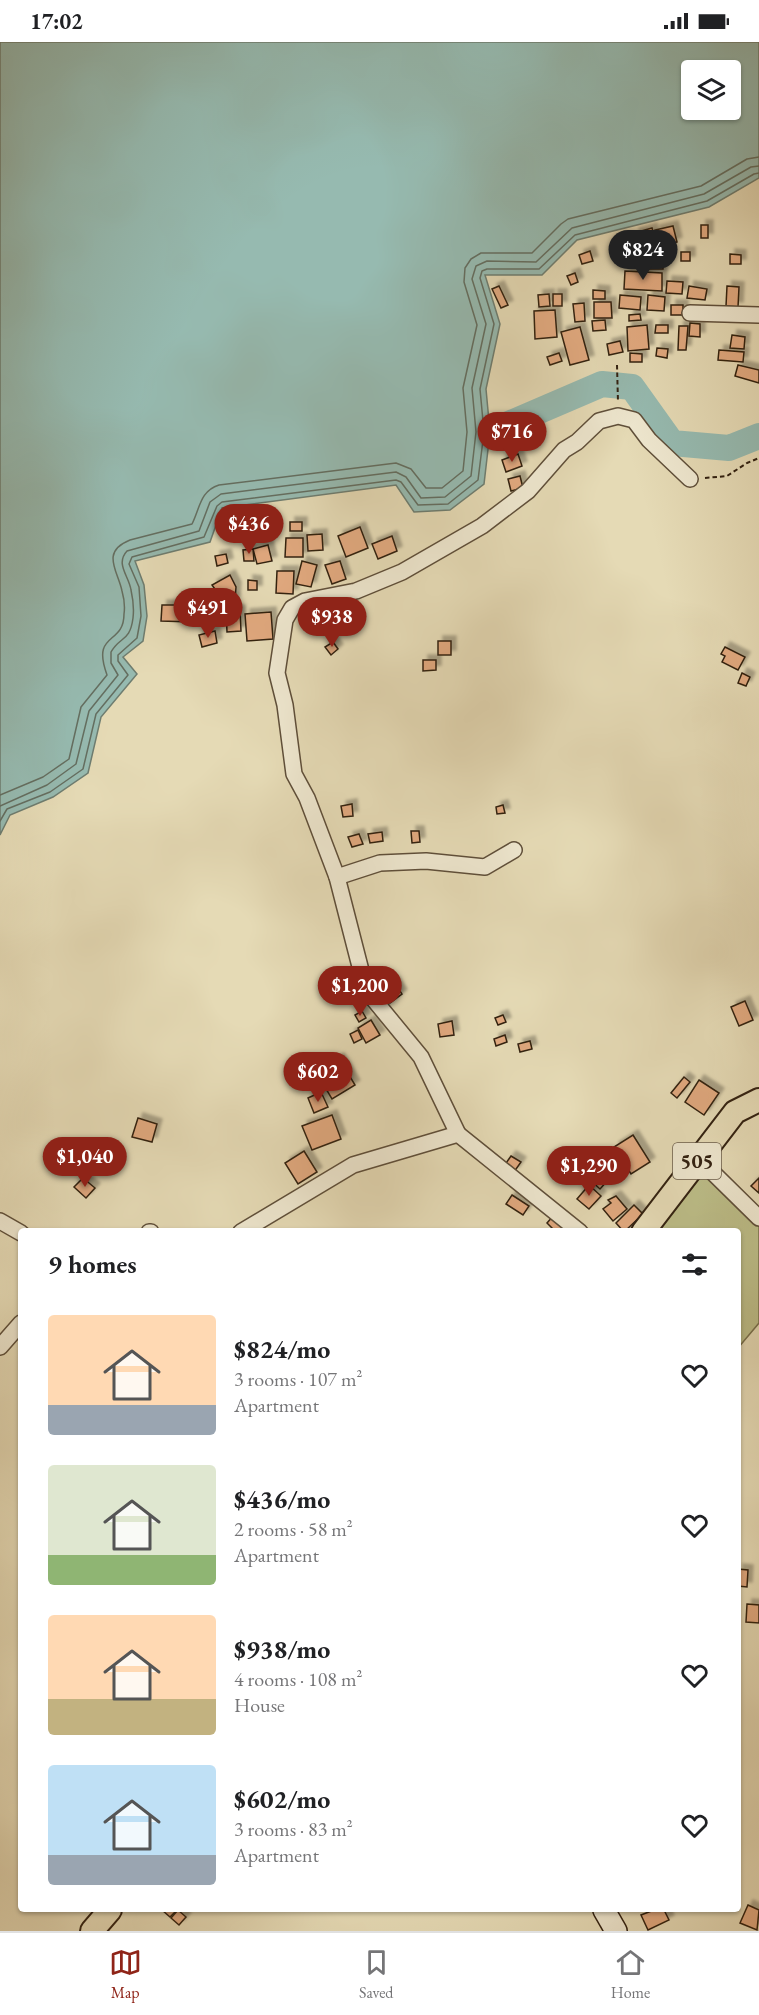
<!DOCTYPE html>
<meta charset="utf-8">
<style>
body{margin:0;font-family:"EB Garamond",serif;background:#f2f2f2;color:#202124;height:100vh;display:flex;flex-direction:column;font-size:22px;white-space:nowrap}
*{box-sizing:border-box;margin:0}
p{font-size:20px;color:#757577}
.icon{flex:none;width:33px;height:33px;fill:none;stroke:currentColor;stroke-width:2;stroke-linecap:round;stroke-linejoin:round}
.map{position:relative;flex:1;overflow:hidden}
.panel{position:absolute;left:18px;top:1186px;width:723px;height:684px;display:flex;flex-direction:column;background:#fff;border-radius:6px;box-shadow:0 2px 4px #0004}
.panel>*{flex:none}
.tools{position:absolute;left:681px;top:18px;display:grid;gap:12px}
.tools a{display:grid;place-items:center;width:60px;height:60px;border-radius:6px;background:#fff;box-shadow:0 2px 4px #0004;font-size:30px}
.price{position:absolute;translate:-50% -51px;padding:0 14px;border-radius:21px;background:#8f2418;color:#fff;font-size:20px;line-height:39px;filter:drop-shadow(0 2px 3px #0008)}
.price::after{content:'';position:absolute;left:50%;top:36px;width:18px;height:14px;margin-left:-9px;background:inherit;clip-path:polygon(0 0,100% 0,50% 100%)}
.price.current{background:#222;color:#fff}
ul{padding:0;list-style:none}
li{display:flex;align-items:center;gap:18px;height:150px;padding:0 30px}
li span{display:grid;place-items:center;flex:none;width:168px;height:120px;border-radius:6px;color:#555}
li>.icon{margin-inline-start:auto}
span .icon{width:72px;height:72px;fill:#fffc;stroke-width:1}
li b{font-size:26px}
h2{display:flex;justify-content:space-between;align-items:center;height:72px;padding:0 30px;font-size:26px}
.status{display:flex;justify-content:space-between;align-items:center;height:42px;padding:0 30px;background:#fff;direction:ltr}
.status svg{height:16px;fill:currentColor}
.tabs{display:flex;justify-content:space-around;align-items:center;height:84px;border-top:2px solid #e0e0e0;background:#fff;font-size:16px;color:#757577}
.tabs a{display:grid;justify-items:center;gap:3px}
.tabs .current{color:#8f2418}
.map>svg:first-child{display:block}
.green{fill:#bcbd88;stroke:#776f4c;stroke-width:1.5}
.water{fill:#96bab0;stroke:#6e7d70;stroke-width:1.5;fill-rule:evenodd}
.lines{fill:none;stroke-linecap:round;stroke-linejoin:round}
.shore{stroke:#646e60;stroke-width:1.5}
.river{stroke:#96bab0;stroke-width:26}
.building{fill:#e1a97f;stroke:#322111;stroke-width:1.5;filter:url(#shadow)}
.street-casing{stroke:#5f4f3a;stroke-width:18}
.secondary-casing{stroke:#322111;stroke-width:24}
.primary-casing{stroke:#322111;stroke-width:26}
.path{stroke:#322111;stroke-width:2;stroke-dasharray:4.5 3;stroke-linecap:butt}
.street{stroke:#eee7cf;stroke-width:15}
.secondary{stroke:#eee7cf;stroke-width:21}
.primary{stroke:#e5dab5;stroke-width:22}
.labels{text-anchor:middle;stroke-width:6;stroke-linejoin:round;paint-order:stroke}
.shield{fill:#eee7cf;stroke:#6a5c4a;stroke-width:1.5}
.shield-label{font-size:21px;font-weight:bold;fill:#322111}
</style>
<div class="status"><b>17:02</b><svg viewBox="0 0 49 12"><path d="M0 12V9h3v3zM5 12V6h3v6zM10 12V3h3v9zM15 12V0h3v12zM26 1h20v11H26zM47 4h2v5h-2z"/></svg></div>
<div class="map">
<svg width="759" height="1889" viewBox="0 0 759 1889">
<defs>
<filter id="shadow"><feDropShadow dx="5" dy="-5" stdDeviation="1.5" flood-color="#0004"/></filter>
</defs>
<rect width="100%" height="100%" fill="#e5dab5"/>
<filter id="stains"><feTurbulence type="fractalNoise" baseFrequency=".00333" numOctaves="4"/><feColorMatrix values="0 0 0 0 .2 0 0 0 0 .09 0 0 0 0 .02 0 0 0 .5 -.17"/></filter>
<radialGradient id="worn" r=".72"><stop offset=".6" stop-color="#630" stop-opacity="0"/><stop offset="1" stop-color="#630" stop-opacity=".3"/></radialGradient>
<!-- green -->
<path class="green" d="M704,1127L759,1182V1281L738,1306V1190H658Z"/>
<!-- water -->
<path class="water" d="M0,0H759V136L709,165L577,198L542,233H485L500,282L486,347L490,390L484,442L450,468L414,470L396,443L222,466L210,500L135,519L144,543L147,574L143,599L123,615L137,632L101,675L88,731L53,755L10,773L0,793ZM692,28H730V68H692Z"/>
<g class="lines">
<!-- shore -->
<g class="shore">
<path d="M0,753L43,735L69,717L81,665L107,633C91,589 124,604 124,572C125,565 124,556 122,549C118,529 100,510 130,498L192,482C200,466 200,449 219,443L396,421L411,427L426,446H442L463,429L467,390L463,346L477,283L464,240L465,226L471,217L481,211H532L561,182L568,177L701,144L747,117L759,115"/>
<path d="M0,764L47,743L76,722L89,669L118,633L111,621V610C120,594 130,600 133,576C134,568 133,557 131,548C129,534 115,522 127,509L199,489L210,460L221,452L396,430L406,435L421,456L445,455L471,434L476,390L472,346L486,282L472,237L476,224L487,219L536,220L572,186L704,152L751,125L759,124"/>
<path d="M0,779L7,767L50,750L83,727L96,672L128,633L118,619V613L137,596L141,574L139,545L129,522L132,515L204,495L217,464L222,460L396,438L401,440L418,463L448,462L478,438L484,390L480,347L494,282L480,236L482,229L487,227H539L575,193L707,159L754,132L759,131"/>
</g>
<!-- river -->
<path class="river" d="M490,390L602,342L632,345L672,401L729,406L759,394"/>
</g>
<!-- building -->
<g class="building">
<rect x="701" y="183" width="7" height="13"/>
<path d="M673,184L677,200L660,205L655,188Z"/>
<path d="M652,186L657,204L639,209L634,191Z"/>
<path d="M622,206H629L630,215H622Z"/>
<path d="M590,209L593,219L582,222L579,213Z"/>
<rect x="681" y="210" width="9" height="9"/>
<path d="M730,212L741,213V222H730Z"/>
<path d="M663,216V227H645L644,217Z"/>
<path d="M625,229L662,231V249L624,247Z"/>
<path d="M575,231L578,240L571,243L567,234Z"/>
<path d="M667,239L683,240L682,252L666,251Z"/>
<path d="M499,244L508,263L501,266L492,247Z"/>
<path d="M689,244L707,247L705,258L687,256Z"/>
<path d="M727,244L739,245L738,265L726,264Z"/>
<path d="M593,248L605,249V257H593Z"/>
<path d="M549,252L550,264L539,265L538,253Z"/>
<rect x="553" y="252" width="9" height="12"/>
<path d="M620,253L641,255L640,268L619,266Z"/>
<path d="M648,253L665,255L664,269L647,268Z"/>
<path d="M594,260H611L612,276H594Z"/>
<path d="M584,261L585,279L575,280L573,262Z"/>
<rect x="671" y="263" width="12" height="10"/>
<path d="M555,268L557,295L535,297L534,269Z"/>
<path d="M640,272L641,278L629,279V273Z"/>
<path d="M605,278L606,288L593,289L592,279Z"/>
<path d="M690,281L700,282V295L689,294Z"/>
<path d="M647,283L649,307L628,309L627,285Z"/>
<path d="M656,283H668V291H655Z"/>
<path d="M679,284H688L686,308H678Z"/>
<path d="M580,285L589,318L570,323L561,290Z"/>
<path d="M732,293L745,295L744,307L730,306Z"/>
<path d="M620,299L623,310L609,313L607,302Z"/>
<path d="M657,306L668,307L667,316L656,314Z"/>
<path d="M719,308L744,310L743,320L718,318Z"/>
<path d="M559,311L562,319L550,323L547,315Z"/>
<path d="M630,311L642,312V320H630Z"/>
<path d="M738,323L759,328V341L735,334Z"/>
<path d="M518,412L522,424L506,430L502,418Z"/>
<path d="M520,434L523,446L511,449L508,437Z"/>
<rect x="290" y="480" width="12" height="9"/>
<path d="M360,485L368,506L346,515L338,494Z"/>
<path d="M322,492L323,508L308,509L307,493Z"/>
<path d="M392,494L397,509L378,517L372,502Z"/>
<path d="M286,496H303V515H285Z"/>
<path d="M268,503L272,519L257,522L253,507Z"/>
<path d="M253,507L254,519H244L243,508Z"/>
<path d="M226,512L228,521L217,524L215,514Z"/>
<path d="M302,519L317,523L311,545L296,542Z"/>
<path d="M340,519L346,537L332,542L325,523Z"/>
<path d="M277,529H294L293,552L276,551Z"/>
<path d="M230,533L236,545L235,559L221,558V548L217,550L212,543Z"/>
<path d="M248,538L257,539V548H248Z"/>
<path d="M178,555L193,556L192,580L161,579L162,563H178Z"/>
<path d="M212,555L213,576L197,577L195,556Z"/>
<path d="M226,568H240L241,589L227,590Z"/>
<path d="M271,570L273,597L247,599L245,572Z"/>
<path d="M215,589L217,601L202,605L199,593Z"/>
<rect x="438" y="599" width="13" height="14"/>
<path d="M333,600L338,607L331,613L325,605Z"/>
<path d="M725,605L745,615L738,628L722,620L725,614L721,612Z"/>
<path d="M423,618H436V628L423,629Z"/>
<path d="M742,631L750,635L746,644L738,641Z"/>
<path d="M352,762L353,774L343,775L341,764Z"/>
<path d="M503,763L505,771L497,772L496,765Z"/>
<path d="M411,789H419L420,800L412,801Z"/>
<path d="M382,790L383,799L370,801L368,792Z"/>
<path d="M359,792L363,802L352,805L348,795Z"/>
<path d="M394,940L402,952L390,961L381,949Z"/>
<path d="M745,959L753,978L739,984L731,965Z"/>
<path d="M362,969L366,976L359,980L355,973Z"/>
<path d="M503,973L506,980L498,983L495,976Z"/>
<path d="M371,978L380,993L366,1001L358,986Z"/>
<path d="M452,979L454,993L440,995L438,982Z"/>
<path d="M358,988L362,997L354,1001L350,992Z"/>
<path d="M505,993L507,1000L496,1004L494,997Z"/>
<path d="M530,999L532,1007L520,1010L518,1002Z"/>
<path d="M339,1016L355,1043L332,1057L316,1030Z"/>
<path d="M684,1035L690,1040L677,1056L671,1051Z"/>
<path d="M699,1038L719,1051L704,1073L685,1060Z"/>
<path d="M321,1050L328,1065L314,1071L308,1056Z"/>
<path d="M332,1073L341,1097L312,1108L302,1084Z"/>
<path d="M138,1076L157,1082L152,1100L132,1095Z"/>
<path d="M633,1093L650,1120L631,1132L614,1105Z"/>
<path d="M304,1109L317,1130L298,1142L285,1121Z"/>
<path d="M511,1114L521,1120L514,1130L504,1124Z"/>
<path d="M598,1124L610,1136L600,1147L587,1135Z"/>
<path d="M83,1136L95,1146L86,1156L74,1145Z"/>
<path d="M759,1136V1151L751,1144Z"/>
<path d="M589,1143L601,1154L589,1167L577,1157Z"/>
<path d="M512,1153L529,1164L523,1173L506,1162Z"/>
<path d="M616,1154L627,1167L613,1179L603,1167L611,1161L608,1158Z"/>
<path d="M634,1163L643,1172L624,1190L616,1181Z"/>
<path d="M554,1173L573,1190H556L547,1181Z"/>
<path d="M738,1527L748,1528L747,1545L738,1544Z"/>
<path d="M747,1562L759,1563V1581L746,1580Z"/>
<path d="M748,1863L759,1868L757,1888L740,1881Z"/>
<path d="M162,1868H177L170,1875Z"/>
<path d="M178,1868L186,1875L179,1883L171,1876Z"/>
<path d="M654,1868H664L669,1878L648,1888L641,1873Z"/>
</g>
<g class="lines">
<defs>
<g id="street">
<path d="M690,271L759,273"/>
<path d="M337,835L380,821L426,819L485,825L514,808"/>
<path d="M458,1092L421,1015L366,948L337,835L307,756L294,732L285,663L277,631L285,578L292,566L305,559L356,549L402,530L482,484L528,449L564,408L577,400L599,379L618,374L634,378L649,398L690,437"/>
<path d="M699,1117L759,1176"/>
<path d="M0,1179L21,1191"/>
<path d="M149,1190H151"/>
<path d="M241,1190L353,1123L458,1092L580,1190"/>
<path d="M0,1305L21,1281"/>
</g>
<path id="secondary" d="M604,1868L616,1889"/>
<g id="primary">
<path d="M643,1190L735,1070L759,1058"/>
<path d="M92,1889L110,1868"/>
</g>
</defs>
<!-- street casing -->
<use href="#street" class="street-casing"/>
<!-- secondary casing -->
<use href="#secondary" class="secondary-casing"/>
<!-- primary casing -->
<use href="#primary" class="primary-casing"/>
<!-- path -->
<g class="path">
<path d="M617,323L618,360"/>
<path d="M705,436L727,434L747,421L759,416"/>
</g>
<!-- street -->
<use href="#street" class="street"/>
<!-- secondary -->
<use href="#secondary" class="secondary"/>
<!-- primary -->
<use href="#primary" class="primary"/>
</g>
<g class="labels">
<!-- shield labels -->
<rect class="shield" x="673" y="1101" width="48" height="36" rx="4.5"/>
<g class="shield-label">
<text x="697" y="1126">505</text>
</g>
</g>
<rect width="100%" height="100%" filter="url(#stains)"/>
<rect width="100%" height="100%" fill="url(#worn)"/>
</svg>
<div class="tools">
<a><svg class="icon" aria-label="layers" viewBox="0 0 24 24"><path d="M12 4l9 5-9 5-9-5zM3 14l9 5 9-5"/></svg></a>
</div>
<b class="price current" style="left:643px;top:239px">$824</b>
<b class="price" style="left:512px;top:421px">$716</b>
<b class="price" style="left:249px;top:513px">$436</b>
<b class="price" style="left:208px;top:597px">$491</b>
<b class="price" style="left:332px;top:606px">$938</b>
<b class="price" style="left:360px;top:975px">$1,200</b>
<b class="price" style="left:318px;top:1061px">$602</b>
<b class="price" style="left:85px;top:1146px">$1,040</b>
<b class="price" style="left:589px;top:1155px">$1,290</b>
<section class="panel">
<h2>9 homes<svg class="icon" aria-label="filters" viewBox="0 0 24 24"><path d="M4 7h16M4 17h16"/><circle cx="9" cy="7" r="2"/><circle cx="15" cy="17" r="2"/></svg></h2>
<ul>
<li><span style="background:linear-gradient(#ffd9b3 75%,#9aa5b1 0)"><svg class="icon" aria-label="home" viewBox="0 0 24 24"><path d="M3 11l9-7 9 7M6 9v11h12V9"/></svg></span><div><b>$824/mo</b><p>3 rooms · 107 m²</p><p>Apartment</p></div><svg class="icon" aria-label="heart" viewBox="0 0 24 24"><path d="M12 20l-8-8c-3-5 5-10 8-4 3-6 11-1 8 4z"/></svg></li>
<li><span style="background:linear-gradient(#dfe7d0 75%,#8fb573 0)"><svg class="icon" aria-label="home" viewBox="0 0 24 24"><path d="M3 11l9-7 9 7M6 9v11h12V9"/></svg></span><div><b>$436/mo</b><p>2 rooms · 58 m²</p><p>Apartment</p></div><svg class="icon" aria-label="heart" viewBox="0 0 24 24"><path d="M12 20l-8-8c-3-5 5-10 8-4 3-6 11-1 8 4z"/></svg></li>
<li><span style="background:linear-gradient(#ffd9b3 70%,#c2b280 0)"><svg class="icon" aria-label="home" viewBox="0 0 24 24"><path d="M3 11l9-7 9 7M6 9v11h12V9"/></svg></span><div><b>$938/mo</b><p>4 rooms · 108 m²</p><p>House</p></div><svg class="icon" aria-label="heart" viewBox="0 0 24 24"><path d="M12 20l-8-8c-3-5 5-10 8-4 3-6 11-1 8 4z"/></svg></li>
<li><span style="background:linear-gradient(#bfe0f5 75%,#9aa5b1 0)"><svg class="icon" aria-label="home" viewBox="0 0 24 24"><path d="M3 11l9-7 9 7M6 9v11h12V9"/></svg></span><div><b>$602/mo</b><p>3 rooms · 83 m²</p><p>Apartment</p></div><svg class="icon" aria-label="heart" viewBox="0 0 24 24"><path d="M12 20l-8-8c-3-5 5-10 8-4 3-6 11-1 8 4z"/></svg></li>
</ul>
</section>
</div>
<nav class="tabs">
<a class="current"><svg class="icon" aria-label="map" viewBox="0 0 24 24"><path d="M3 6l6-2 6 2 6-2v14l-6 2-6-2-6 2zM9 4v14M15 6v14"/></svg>Map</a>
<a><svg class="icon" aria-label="saved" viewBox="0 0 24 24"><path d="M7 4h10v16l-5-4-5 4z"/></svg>Saved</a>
<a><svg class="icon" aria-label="home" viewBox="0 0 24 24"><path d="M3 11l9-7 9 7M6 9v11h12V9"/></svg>Home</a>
</nav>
